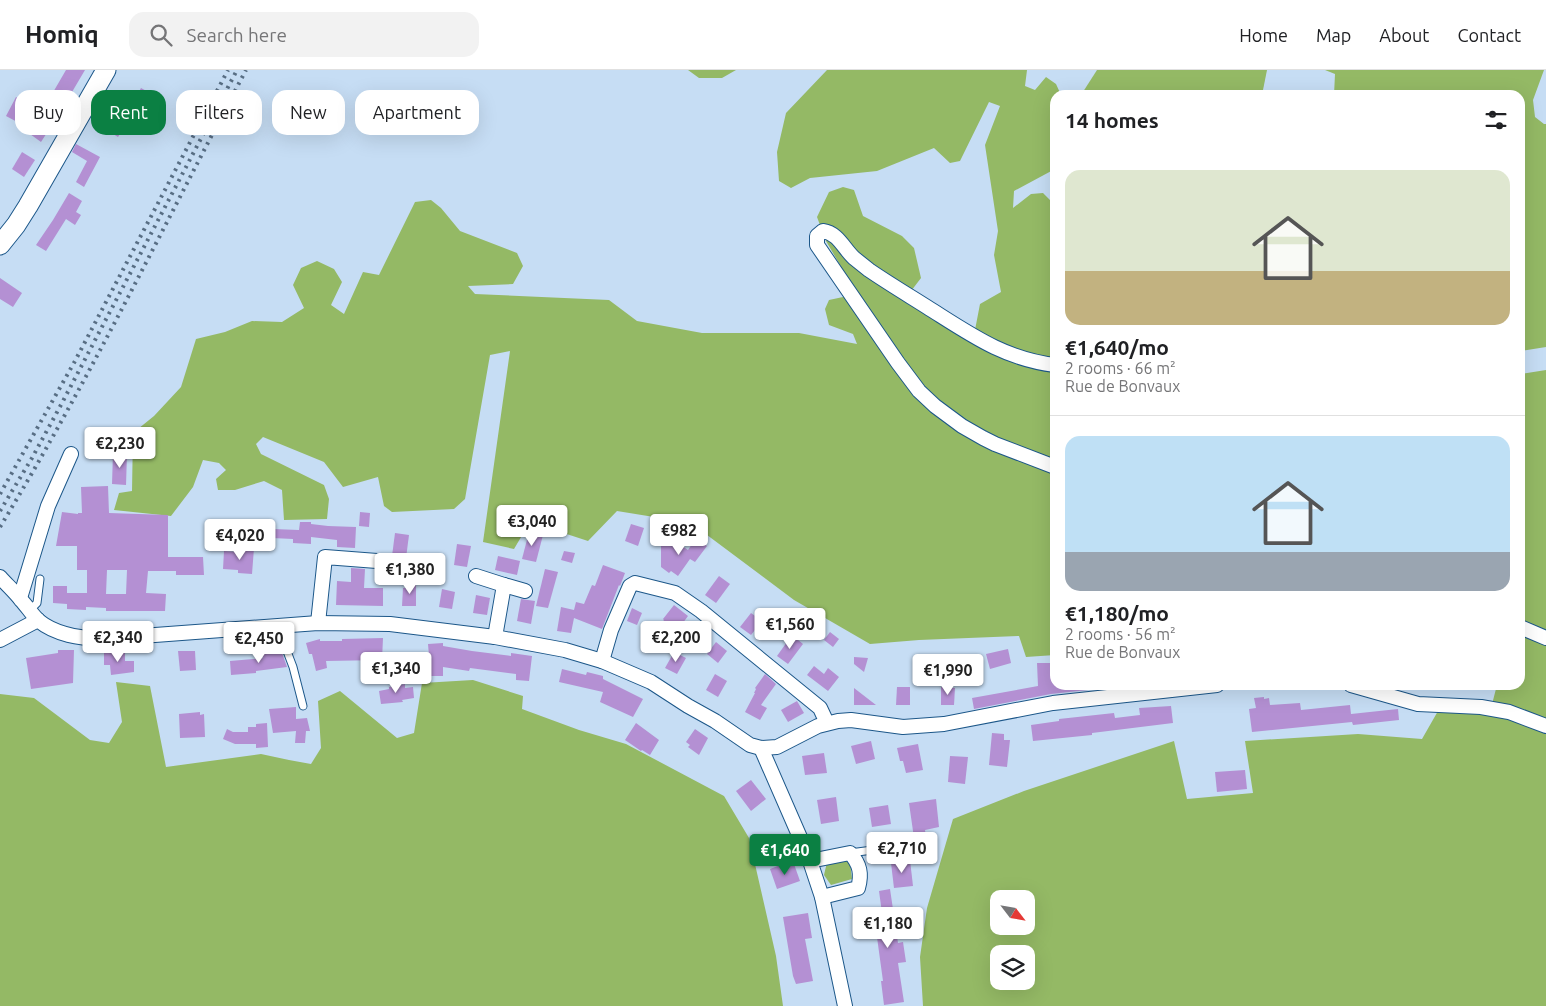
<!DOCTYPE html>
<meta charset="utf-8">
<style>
body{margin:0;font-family:Ubuntu,sans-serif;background:#f2f2f2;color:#202124;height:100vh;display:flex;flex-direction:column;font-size:19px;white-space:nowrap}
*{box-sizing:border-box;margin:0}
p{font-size:16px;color:#757577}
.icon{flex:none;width:28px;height:28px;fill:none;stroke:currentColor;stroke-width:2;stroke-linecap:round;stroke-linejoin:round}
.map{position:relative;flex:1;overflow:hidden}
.side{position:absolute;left:1050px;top:20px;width:475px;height:600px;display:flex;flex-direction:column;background:#fff;border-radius:15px;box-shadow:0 5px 20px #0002}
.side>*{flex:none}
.top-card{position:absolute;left:15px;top:20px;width:475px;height:45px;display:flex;gap:10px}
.needle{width:32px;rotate:121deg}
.tools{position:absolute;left:990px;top:820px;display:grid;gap:10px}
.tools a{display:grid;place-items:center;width:45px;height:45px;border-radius:10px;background:#fff;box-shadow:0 5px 20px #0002;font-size:25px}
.price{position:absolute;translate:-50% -42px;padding:0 11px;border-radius:5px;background:#fff;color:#222;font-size:16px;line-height:32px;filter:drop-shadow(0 1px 2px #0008)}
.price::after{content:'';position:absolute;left:50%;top:30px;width:15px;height:11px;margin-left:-8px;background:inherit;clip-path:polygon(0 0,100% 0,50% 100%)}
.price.on{background:#0b8043;color:#fff}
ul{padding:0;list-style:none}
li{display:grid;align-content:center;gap:10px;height:265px;padding:0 15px}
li+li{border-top:1px solid #e0e0e0}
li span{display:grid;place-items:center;height:155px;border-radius:15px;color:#555}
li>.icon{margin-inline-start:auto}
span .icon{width:90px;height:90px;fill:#fffc;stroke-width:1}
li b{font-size:21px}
h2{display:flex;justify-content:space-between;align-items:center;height:60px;padding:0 15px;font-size:21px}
.pill{padding:0 18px;border-radius:15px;background:#fff;box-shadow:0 5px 20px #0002;font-size:18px;line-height:45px}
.pill.on{background:#0b8043;color:#fff}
header{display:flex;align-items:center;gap:30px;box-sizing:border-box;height:70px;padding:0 25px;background:#fff;border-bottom:1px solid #e0e0e0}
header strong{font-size:24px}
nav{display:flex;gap:28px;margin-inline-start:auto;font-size:18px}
.search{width:350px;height:45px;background:#f2f2f2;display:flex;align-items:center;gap:12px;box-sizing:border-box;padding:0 18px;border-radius:15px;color:#757577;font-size:19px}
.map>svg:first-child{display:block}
.green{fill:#94b965;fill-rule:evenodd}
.building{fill:#b490d3;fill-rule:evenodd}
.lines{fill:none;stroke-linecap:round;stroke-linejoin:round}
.lane-casing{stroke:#1c5789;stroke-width:9}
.street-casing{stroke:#1c5789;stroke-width:16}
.secondary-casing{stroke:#1c5789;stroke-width:21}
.lane{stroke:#fff;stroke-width:7}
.street{stroke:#fff;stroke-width:14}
.secondary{stroke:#fff;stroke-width:19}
.rail{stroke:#586e84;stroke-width:4;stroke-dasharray:2.5 5;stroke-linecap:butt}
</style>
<header>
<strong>Homiq</strong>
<div class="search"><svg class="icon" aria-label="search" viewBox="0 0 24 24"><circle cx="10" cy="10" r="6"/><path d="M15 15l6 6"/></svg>Search here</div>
<nav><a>Home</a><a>Map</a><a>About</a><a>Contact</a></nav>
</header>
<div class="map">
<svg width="1546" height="936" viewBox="0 0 1546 936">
<rect width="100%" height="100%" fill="#c6ddf4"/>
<!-- green -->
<g class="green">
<path d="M688,0H736L722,8H699Z"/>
<path d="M827,0H1027L1025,16L1035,20L1046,7L1056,14L1061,25H1055V99L1014,121L1013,138L1031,124L1043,123L1055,135V289L1019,282L975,260L980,234L1001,222L994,185L998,161L985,75L1000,36L989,32L960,91L950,93L934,78L877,101L810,108L791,118L779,111L777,82L786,43Z"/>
<path d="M1097,0H1267L1262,25H1081Z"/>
<path d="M1325,0H1544L1533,30L1535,47L1544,54H1546V277L1520,281V25H1334L1335,4Z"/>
<path d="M843,117L854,120L863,146L902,166L914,178L921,208L905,229L976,273L1024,296L1055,299V585L1026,587L1019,566L919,570L870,574L794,530L691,453L617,441L588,471L530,452L514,479L483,472L510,281L490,285L465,429L454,439L392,442L384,436L378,407L343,417L324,392L263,367L256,374L261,384L324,415L329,429L327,449L284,450L282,420L264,411L235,420H218L216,409L226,400L219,393L203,390L193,417L171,446L114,440L119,423L132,421L133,363L154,346L181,317L196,269L225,262L252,251L282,252L304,238L293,215L301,198L317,191L334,199L342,212L331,235L344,244L363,202L379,205L415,132L431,130L441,138L460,161L517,183L523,196L513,214L468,216L475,224L609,230L637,251L702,263H799L857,274L853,264L829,255L825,239L829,230L857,224L826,171L817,147L829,122Z"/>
<path d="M1546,300V936H923L920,887L927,838L953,749L1024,721L1174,671L1187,729L1253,723L1245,671L1358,664L1422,669L1438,641L1490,642L1497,615H1520V304ZM999,829H1026V856H999ZM999,884H1026V911H999Z"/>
<path d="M473,610L523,626L522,639L579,660L626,674L724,726L749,768L776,886L783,936H0V624L34,628L90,670L109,673L122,652L116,612L150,616L166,697L261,684L289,690L311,694L321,678L318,631L340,621L397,668L414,663L422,613Z"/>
<path d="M846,789L850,793L852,809L831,815L824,805L827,792Z"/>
</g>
<!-- building -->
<g class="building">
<path d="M66,0H85L59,44L41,72L19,56L21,54L6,46L16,27L41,43Z"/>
<path d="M141,18L152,24L140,44L130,38Z"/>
<path d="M106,45L125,56L118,67L100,56Z"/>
<path d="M76,74L100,87L84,117L76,112L87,91L72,82Z"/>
<path d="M22,82L35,90L24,107L12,99Z"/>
<path d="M69,123L82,131L76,142L81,145L75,155L66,149L46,181L36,175L53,150Z"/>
<path d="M0,208L22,223L13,237L0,229Z"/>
<path d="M113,383H127L126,415L112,414Z"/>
<path d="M108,416L109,443L168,445V487H203L204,505H176V501H148L146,523L166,524L165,541H106V538L86,537V540L67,539V534L53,533V516H67V523H87V500H77V476H56L62,442L78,444V443H82L81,417ZM107,500H127L126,524H106Z"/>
<path d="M360,442L370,443L369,457L359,456Z"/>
<path d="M300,452H311V454L328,456L356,457L355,478L337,477V470L311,467V474L293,473V469L272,468L273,459L299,460Z"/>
<path d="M631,454L644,458L638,476L625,471Z"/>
<path d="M529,462L543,465L536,492L522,489Z"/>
<path d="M395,463L409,465L406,488L392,486Z"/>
<path d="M696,468L707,476L695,492L690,489L678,506L671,501L669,503L661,497V471H670L681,478L682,476L688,480Z"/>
<path d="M457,474L471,476L467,497L454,495Z"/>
<path d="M238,478H254L252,504L238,503V500L223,499L224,481L238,482Z"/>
<path d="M564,481L575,483L572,493L561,490Z"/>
<path d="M498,486L520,491L517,505L495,500Z"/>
<path d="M430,492L443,494L440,515L419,513L420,499L429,500Z"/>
<path d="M603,495L625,503L620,516L619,515L602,559L574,548L571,563L557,561L561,537L574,540L576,532L584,534L592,515L595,516Z"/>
<path d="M351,498L365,499L364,518H383V536L336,535L337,511L351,512Z"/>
<path d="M545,499L558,502L548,538L536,536Z"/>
<path d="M719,506L730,514L716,533L705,525Z"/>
<path d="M406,513H416V536H402L403,518H406Z"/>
<path d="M442,519L455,522L452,539L439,537Z"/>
<path d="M476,525L490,528L487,545L473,543Z"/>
<path d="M521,529L535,531L531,554L517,551Z"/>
<path d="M674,535L688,546L677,561L672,556L659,572L652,567L664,550L663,549Z"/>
<path d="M632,538L642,543L637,555L627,551Z"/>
<path d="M751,543L762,551L751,565L740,557Z"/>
<path d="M830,562L839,569L833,577L824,570Z"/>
<path d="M792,565L803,574L788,594L777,586Z"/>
<path d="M383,568L382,590L326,591L327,598L316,601L312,584H309L306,573L320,569V571H342V569Z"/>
<path d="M716,572L727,581L718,593L707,584Z"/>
<path d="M443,573V576L472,581L511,586V583L532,586L529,611L516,610V604L470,598L469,601L443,597V606H424V587L429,586L428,574Z"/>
<path d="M1008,579L1011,593L990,599L986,584Z"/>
<path d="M58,580H74L73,613L31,619L26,588L58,583Z"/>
<path d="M281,580L287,597L256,601V603L231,605L230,591L263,588L262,582Z"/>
<path d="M178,581H195L196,600L180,601Z"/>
<path d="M104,582H125V591H134V602L111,605L110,595H104Z"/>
<path d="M674,582L686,588L677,604L665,598Z"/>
<path d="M854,587L868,588L864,602L854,594Z"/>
<path d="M1037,593H1055V615H1088V620L1051,624L974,639L972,628L1038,616Z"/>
<path d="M814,596L824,604L828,598L839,607L828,621L807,605Z"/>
<path d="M562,599L586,605L587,602L603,606V609L643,629L633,647L600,632L603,622L559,612Z"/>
<path d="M715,604L727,611L718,627L706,620Z"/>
<path d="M765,604L776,614L761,635L767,638L760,650L745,642L755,623H754L756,619L755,618Z"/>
<path d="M405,614V618L413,617L414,628L402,630L403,632L381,634L379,621L389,619V617Z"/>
<path d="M897,617H910V635H896Z"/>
<path d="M941,617L955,618L954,635H941Z"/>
<path d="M854,618L876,635H854Z"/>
<path d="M1264,627V629L1269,628L1270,635L1300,633L1301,640L1350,635L1351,644L1398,639L1399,650L1353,655L1352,652L1252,662L1249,639L1256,638L1254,628Z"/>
<path d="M797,631L804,643L788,652L781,640Z"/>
<path d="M1171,636L1173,653L1092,663V665L1033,671L1031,655L1059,651V649L1114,643L1115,648L1140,645L1139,638Z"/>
<path d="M296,637V649L307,648L310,661H306L305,673H295L296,661L273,663L269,639Z"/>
<path d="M200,642V645L204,644L205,667L180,668L179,644Z"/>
<path d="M267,653L268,677L256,678V674H235L223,669L227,659L233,662H248V657H256V654Z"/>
<path d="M636,653L659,670L650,685L642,680L641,681L625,670Z"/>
<path d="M695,659L708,668L699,685L688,677L690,675L686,672Z"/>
<path d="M992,663L1004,664V670H1010L1007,697L989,695Z"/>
<path d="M871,671L875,689L856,694L851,676Z"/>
<path d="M918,674L923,700L906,703L903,691H900L897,678Z"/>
<path d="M824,683L827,703L805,705L802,686Z"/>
<path d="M950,686L968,687L965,714L948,712Z"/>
<path d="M1245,700L1247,719L1217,722L1215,702Z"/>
<path d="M751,710L766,729L751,741L736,721Z"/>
<path d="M836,727L839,751L821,754L817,730Z"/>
<path d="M936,729L939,757L925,760L928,780L916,782L909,733Z"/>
<path d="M888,735L891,754L872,757L869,738Z"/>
<path d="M910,790L913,816L894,818L891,793Z"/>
<path d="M783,794L784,798L794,794L800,811L777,819L770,799Z"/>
<path d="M890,819L898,873L903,872L906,892L898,893L904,932L884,935L881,911H883L876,860L868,861L866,845L882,843L879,821Z"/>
<path d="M808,843L812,868L805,869L813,911L796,914L793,906L783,847Z"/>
</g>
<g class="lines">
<defs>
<g id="lane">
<path d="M30,540L37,533L40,509"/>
<path d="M270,558L285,576L293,597L303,636"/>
<path d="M850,783L895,777"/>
</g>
<g id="street">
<path d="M1055,295C1004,289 970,264 927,237C908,225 888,213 869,200C864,196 859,192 854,188C844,179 838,163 823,161L817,166V175L898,293L919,321L935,336L962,356L983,368L995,374L1055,397"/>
<path d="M476,506L504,515"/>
<path d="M0,507C7,515 15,522 21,530C27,536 32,545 39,551C56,565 80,568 101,569L318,553L390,554L495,567L565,580L602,591L651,612L688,636L715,651L750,675L761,678L777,677L818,656L838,651L851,650L903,657L944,654L1053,633L1217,615"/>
<path d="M20,528L48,436L71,384"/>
<path d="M318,553L325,487L377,491"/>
<path d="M1520,557L1546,568"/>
<path d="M495,567L504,515L525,521"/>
<path d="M0,570L38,550"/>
<path d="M602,591L611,560L630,516L635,513L675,523L701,541L820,638L827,653"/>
<path d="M1351,615L1418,634L1481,637L1509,642L1546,656"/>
<path d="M761,678L809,788L822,827L845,936"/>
<path d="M809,788L820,789L850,783C860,794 862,804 858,818L822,827"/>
</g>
<path id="secondary" d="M0,175L16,155L28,136L106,0"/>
</defs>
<!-- lane casing -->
<use href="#lane" class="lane-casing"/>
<!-- street casing -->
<use href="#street" class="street-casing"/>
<!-- secondary casing -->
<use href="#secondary" class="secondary-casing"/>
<!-- lane -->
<use href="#lane" class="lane"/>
<!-- street -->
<use href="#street" class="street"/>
<!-- secondary -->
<use href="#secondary" class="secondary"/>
<!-- rail -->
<g class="rail">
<path d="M0,424L75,291L228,0"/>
<path d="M0,441L32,388L62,333L237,0"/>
<path d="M0,457C90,309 165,153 246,0"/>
</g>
</g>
</svg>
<div class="tools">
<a><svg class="needle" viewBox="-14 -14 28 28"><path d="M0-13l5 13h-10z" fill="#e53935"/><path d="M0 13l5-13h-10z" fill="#757577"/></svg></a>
<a><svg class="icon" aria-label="layers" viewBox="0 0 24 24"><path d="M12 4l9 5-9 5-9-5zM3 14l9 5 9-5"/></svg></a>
</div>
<b class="price" style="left:120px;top:399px">€2,230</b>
<b class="price" style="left:532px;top:477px">€3,040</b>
<b class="price" style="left:679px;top:486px">€982</b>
<b class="price" style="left:240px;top:491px">€4,020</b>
<b class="price" style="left:410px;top:525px">€1,380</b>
<b class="price" style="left:790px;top:580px">€1,560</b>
<b class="price" style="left:118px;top:593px">€2,340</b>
<b class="price" style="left:676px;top:593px">€2,200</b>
<b class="price" style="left:259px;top:594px">€2,450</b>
<b class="price" style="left:396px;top:624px">€1,340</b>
<b class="price" style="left:948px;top:626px">€1,990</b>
<b class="price" style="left:902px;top:804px">€2,710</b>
<b class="price on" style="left:785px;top:806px">€1,640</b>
<b class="price" style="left:888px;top:879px">€1,180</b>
<div class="top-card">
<a class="pill">Buy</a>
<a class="pill on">Rent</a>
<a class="pill">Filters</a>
<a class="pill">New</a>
<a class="pill">Apartment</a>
</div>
<section class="side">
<h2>14 homes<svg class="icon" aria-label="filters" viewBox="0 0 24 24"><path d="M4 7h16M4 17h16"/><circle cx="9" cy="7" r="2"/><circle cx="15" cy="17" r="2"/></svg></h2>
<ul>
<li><span style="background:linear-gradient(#dfe7d0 65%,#c2b280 0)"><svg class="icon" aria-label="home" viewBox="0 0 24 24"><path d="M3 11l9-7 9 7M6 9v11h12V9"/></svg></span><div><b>€1,640/mo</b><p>2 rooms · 66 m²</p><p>Rue de Bonvaux</p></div></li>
<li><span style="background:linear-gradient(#bfe0f5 75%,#9aa5b1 0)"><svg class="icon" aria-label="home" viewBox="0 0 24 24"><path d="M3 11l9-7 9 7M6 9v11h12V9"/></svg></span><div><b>€1,180/mo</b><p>2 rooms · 56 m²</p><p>Rue de Bonvaux</p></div></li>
</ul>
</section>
</div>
